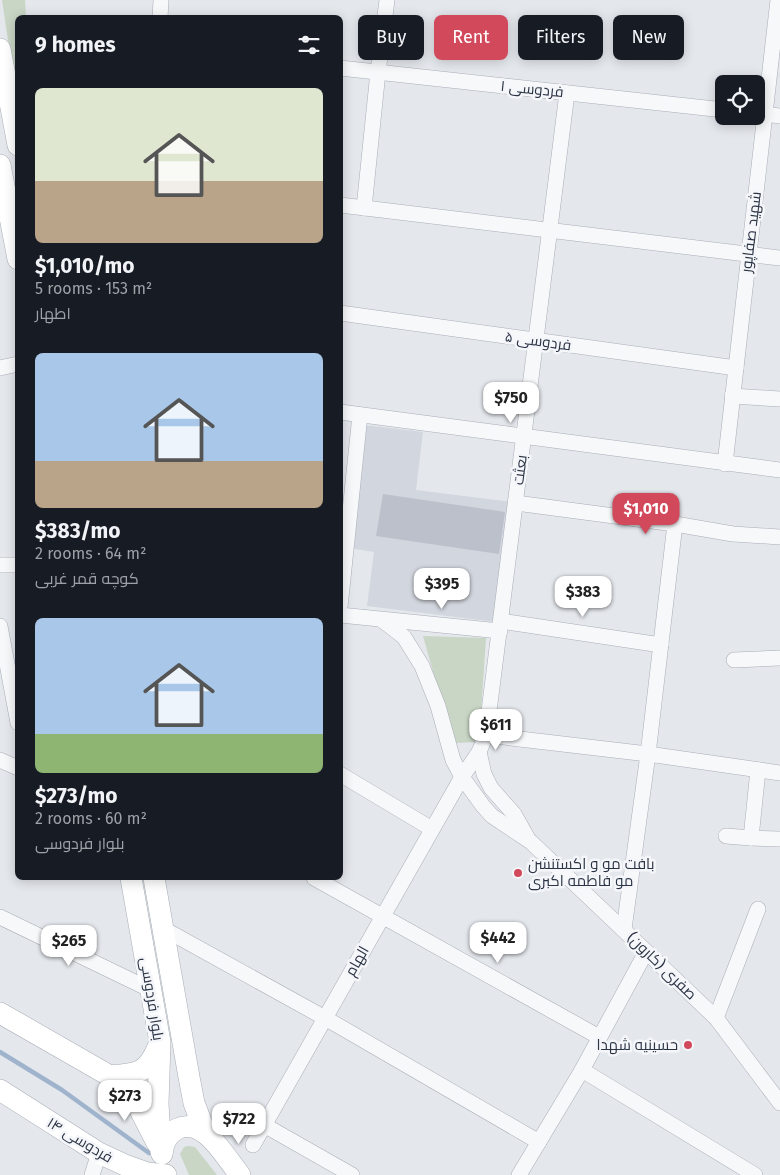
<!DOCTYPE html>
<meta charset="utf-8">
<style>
body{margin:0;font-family:"Fira Sans",Cairo,sans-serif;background:#20242c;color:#f1f3f6;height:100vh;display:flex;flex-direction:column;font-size:19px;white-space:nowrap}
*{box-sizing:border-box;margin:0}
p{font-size:16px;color:#9ea1a6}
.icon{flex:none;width:28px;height:28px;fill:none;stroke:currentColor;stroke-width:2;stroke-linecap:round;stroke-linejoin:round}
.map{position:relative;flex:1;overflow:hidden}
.sheet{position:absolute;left:15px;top:15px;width:328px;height:865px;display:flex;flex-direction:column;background:#171b24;border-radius:8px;box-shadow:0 2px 12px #0003}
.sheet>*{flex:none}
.top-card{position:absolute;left:358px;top:15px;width:348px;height:45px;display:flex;gap:10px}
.buttons{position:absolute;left:715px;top:75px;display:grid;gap:10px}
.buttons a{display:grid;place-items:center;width:50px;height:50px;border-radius:8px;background:#171b24;box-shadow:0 2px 12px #0003;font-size:25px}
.price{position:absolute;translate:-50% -42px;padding:0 11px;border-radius:10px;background:#fff;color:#222;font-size:16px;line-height:32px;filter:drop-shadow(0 1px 2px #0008)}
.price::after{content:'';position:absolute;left:50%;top:30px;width:15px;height:11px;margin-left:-8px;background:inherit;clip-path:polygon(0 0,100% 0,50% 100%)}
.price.active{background:#d1495b;color:#fff}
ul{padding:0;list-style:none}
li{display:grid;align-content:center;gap:10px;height:265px;padding:0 20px}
li span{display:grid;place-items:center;height:155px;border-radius:8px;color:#555}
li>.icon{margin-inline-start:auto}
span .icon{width:90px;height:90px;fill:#fffc;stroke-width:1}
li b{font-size:21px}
h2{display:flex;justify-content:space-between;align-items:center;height:60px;padding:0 20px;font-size:21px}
.pill{padding:0 18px;border-radius:8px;background:#171b24;box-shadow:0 2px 12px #0003;font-size:18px;line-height:45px}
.pill.active{background:#d1495b;color:#fff}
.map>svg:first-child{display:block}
.built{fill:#d2d6de}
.green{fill:#c9d6c5}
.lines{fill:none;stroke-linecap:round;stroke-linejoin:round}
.stream{stroke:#9fb4cc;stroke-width:4.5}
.building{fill:#bbc0ca}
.street-casing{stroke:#a9aeb7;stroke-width:16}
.secondary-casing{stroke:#a9aeb7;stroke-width:22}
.street{stroke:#f7f8fa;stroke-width:15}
.secondary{stroke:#fff;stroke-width:21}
.poi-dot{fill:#d1495b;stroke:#f4f6f9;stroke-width:2}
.labels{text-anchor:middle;stroke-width:5;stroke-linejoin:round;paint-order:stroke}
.street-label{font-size:15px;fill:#2b3445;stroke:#f4f6f9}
.poi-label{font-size:15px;fill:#2b3445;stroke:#f4f6f9;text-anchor:start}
</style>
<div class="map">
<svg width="780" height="1175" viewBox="0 0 780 1175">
<rect width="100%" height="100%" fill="#e4e7ec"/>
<!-- built -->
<path class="built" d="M364,425L423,432L416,490L512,502L496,622L367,606L374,552L349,548Z"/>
<!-- green -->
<g class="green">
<path d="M2,0H25L26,17L18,18L17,100Z"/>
<path d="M423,636L486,638L479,742L453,743Z"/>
<path d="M188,1146L195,1147L217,1175H189L180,1154L184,1147Z"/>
</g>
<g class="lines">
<!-- stream -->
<path class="stream" d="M0,1052L62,1090L149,1153"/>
</g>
<!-- building -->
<path class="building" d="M383,494L505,512L499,554L376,536Z"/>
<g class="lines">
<defs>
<g id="street">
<path d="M160,18L161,0"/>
<path d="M340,68L724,110"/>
<path d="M756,113L780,116"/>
<path d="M340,205L780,258"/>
<path d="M364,208L378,72L387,0"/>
<path d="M340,313L736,368"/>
<path d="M0,368L18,364"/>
<path d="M732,396L780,399"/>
<path d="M340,412L780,470"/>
<path d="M725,464L778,0"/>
<path d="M516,503L675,524L733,534L780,537"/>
<path d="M0,565H18"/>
<path d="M340,607L360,415"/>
<path d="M340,615L500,631"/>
<path d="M382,620L404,637L422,666L438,706L453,760L462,777L483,806L492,816L531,842L716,1018L780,1103"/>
<path d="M501,621L661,645"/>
<path d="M0,626L18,723"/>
<path d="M734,660L780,658"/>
<path d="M486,735L648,754L780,773"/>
<path d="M479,752L484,774L491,788L514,814L527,837"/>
<path d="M0,760L18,768"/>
<path d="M758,770L751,838L779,839"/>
<path d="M340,774L432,829"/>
<path d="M726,836L751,838"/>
<path d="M314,878L599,1037"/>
<path d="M0,917L151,990"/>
<path d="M164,929L325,1018L539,1142"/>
<path d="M624,929L648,754L675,524"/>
<path d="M716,1018L758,909"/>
<path d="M582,1070L755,1175"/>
<path d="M264,1125L352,1175"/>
<path d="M253,1145L462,777L479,752L486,735L567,93"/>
<path d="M92,1175L99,1153"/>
<path d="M519,1175L582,1070L646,952"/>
</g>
<g id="secondary">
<path d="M0,49L18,145"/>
<path d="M0,165L18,259"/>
<path d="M131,878L160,1042L158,1104L161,1152"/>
<path d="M154,878L189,1077L194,1103L205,1132"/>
<path d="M0,1013L110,1076L138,1106L157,1143"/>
<path d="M110,1076C137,1074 147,1074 158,1047"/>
<path d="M0,1090L99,1153L127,1166L147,1173L166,1175"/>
<path d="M162,1154C163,1143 167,1134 177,1129C204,1116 225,1157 240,1175"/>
</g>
</defs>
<!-- street casing -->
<use href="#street" class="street-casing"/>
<!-- secondary casing -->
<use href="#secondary" class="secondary-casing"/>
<!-- street -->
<use href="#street" class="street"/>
<!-- secondary -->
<use href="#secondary" class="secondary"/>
</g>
<!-- markers -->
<g class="poi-dot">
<circle cx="518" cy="873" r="5"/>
<circle cx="688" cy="1045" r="5"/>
</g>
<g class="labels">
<!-- street labels -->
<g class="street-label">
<text transform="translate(532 89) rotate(6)" y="5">فردوسی ۱</text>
<text transform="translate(751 232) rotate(-83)" y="5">شهید صفاپور</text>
<text transform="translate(538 341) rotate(8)" y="5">فردوسی ۵</text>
<text transform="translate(520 470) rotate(-83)" y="5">بعثت</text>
<text transform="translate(357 961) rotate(-60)" y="5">الهام</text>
<text transform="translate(662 966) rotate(44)" y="5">صفری (کارون)</text>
<text transform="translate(152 999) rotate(81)" y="5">بلوار فردوسی</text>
<text transform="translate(80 1140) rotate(31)" y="5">فردوسی ۱۴</text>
</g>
<!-- poi labels -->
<g class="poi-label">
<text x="528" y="869">بافت مو و اکستنشن<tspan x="528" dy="17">مو فاطمه اکبری</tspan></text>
<text x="678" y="1050" text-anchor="end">حسینیه شهدا</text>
</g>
</g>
</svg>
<div class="buttons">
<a><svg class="icon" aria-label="locate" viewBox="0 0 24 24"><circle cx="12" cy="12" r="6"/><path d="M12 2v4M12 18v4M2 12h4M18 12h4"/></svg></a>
</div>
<b class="price" style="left:511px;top:424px">$750</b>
<b class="price active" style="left:646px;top:535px">$1,010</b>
<b class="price" style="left:442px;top:610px">$395</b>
<b class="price" style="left:583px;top:618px">$383</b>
<b class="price" style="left:496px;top:751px">$611</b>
<b class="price" style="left:498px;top:964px">$442</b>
<b class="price" style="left:69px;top:967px">$265</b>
<b class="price" style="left:125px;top:1122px">$273</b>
<b class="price" style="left:239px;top:1145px">$722</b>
<div class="top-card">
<a class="pill">Buy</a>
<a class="pill active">Rent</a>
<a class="pill">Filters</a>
<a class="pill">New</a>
</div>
<section class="sheet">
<h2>9 homes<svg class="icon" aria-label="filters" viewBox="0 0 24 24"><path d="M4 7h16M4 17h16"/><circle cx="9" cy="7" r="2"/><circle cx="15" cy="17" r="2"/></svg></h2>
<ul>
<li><span style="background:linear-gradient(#dfe7d0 60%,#b9a48a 0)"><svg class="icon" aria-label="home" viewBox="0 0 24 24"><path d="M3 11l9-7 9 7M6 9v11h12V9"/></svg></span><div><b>$1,010/mo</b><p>5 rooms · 153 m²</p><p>اطهار</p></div></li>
<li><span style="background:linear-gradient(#a9c7e8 70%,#b9a48a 0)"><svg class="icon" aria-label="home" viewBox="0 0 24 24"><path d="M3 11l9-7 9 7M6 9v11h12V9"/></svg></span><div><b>$383/mo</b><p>2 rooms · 64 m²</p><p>کوچه قمر غربی</p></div></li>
<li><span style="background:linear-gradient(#a9c7e8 75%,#8fb573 0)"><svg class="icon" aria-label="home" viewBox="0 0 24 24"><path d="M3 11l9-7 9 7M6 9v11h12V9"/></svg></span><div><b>$273/mo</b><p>2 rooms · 60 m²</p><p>بلوار فردوسی</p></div></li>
</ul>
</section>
</div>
